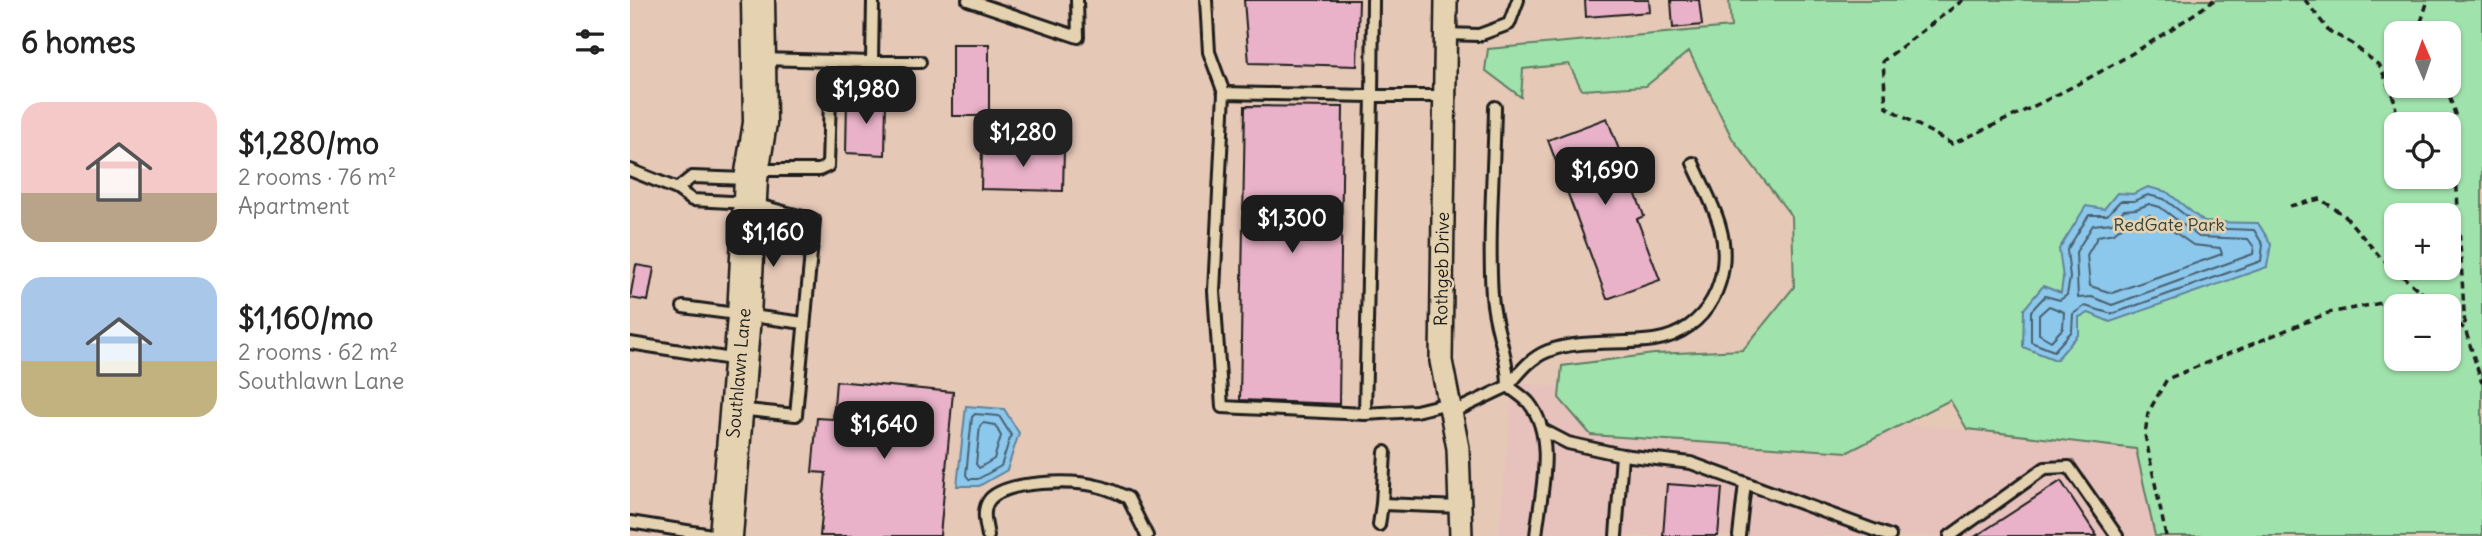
<!DOCTYPE html>
<meta charset="utf-8">
<style>
body{margin:0;font-family:Delius,sans-serif;background:#f6f6f6;color:#222;height:100vh;display:flex;flex-direction:column;font-size:26px;white-space:nowrap}
*{box-sizing:border-box;margin:0}
p{font-size:23px;color:#767676}
.icon{flex:none;width:38px;height:38px;fill:none;stroke:currentColor;stroke-width:2;stroke-linecap:round;stroke-linejoin:round}
.map{position:relative;flex:1;overflow:hidden}
.drawer{display:flex;flex-direction:column;background:#fff;width:630px}
.drawer>*{flex:none}
.needle{width:46px;rotate:358deg}
.controls{position:absolute;left:1754px;top:21px;display:grid;gap:14px}
.controls a{display:grid;place-items:center;width:77px;height:77px;border-radius:14px;background:#fff;box-shadow:0 2px 5px #0004;font-size:35px}
.price{position:absolute;translate:-50% -60px;padding:0 16px;border-radius:14px;background:#1c1c1c;color:#fff;font-size:23px;line-height:46px;filter:drop-shadow(0 2px 4px #0008)}
.price::after{content:'';position:absolute;left:50%;top:42px;width:21px;height:16px;margin-left:-10px;background:inherit;clip-path:polygon(0 0,100% 0,50% 100%)}
.price.active{background:#222;color:#fff}
ul{padding:0;list-style:none}
li{display:flex;align-items:center;gap:21px;height:175px;padding:0 21px}
li span{display:grid;place-items:center;flex:none;width:196px;height:140px;border-radius:21px;color:#555}
li>.icon{margin-inline-start:auto}
span .icon{width:84px;height:84px;fill:#fffc;stroke-width:1}
li b{font-size:30px}
h2{display:flex;justify-content:space-between;align-items:center;height:84px;padding:0 21px;font-size:30px}
main{display:flex;flex:1;min-height:0}
.map>svg:first-child{display:block}
.built{fill:#e7c1bc}
.green{fill:#a0e2ac;stroke:#5e7f64;stroke-width:2;fill-rule:evenodd}
.water{fill:#8cc7ec;stroke:#5f8399;stroke-width:2}
.lines{fill:none;stroke-linecap:round;stroke-linejoin:round}
.shore{stroke:#49606f;stroke-width:2}
.building{fill:#e9b2c8;stroke:#1c1c1c;stroke-width:2}
.lane-casing{stroke:#1c1c1c;stroke-width:16}
.street-casing{stroke:#1c1c1c;stroke-width:26}
.secondary-casing{stroke:#1c1c1c;stroke-width:37}
.path{stroke:#1c1c1c;stroke-width:3.5;stroke-dasharray:7 5;stroke-linecap:butt}
.lane{stroke:#e5d2b0;stroke-width:10}
.street{stroke:#e5d2b0;stroke-width:21}
.secondary{stroke:#e5d2b0;stroke-width:32}
.labels{text-anchor:middle;stroke-width:5;stroke-linejoin:round;paint-order:stroke}
.park-label{font-size:18px;fill:#364439;stroke:#e5d2b0}
.street-label{font-size:18px;fill:#1c1c1c;stroke:#e5d2b0}
</style>
<main>
<section class="drawer">
<h2>6 homes<svg class="icon" aria-label="filters" viewBox="0 0 24 24"><path d="M4 7h16M4 17h16"/><circle cx="9" cy="7" r="2"/><circle cx="15" cy="17" r="2"/></svg></h2>
<ul>
<li><span style="background:linear-gradient(#f6c9c9 65%,#b9a48a 0)"><svg class="icon" aria-label="home" viewBox="0 0 24 24"><path d="M3 11l9-7 9 7M6 9v11h12V9"/></svg></span><div><b>$1,280/mo</b><p>2 rooms · 76 m²</p><p>Apartment</p></div></li>
<li><span style="background:linear-gradient(#a9c7e8 60%,#c2b280 0)"><svg class="icon" aria-label="home" viewBox="0 0 24 24"><path d="M3 11l9-7 9 7M6 9v11h12V9"/></svg></span><div><b>$1,160/mo</b><p>2 rooms · 62 m²</p><p>Southlawn Lane</p></div></li>
</ul>
</section>
<div class="map">
<svg width="1852" height="536" viewBox="0 0 1852 536">
<rect width="100%" height="100%" fill="#e6c8b7"/>
<filter id="ink" filterUnits="userSpaceOnUse"><feTurbulence type="fractalNoise" baseFrequency=".0143" numOctaves="2"/><feDisplacementMap in="SourceGraphic" scale="14" xChannelSelector="R" yChannelSelector="G"/><feConvolveMatrix kernelMatrix="1 2 1 2 8 2 1 2 1" color-interpolation-filters="sRGB"/></filter>
<g filter="url(#ink)">
<!-- built -->
<path class="built" d="M883,382L1506,449L1525,536H869Z"/>
<!-- green -->
<path class="green" d="M1099,0H1852V536H1525L1506,449L1337,429L1320,400L1218,452L961,435L929,398L932,366L1024,354L1113,350L1164,287L1162,217L1102,138L1059,51L1016,86L952,90L939,64L893,69L891,97L855,70L858,49L1101,27ZM1766,33H1818V86H1766ZM1766,124H1818V177H1766ZM1766,215H1818V268H1766ZM1766,306H1818V359H1766Z"/>
<!-- water -->
<g class="water">
<path d="M1518,187L1537,192L1574,222L1628,223L1641,244L1637,267L1480,322L1459,313L1449,317V334L1426,360L1393,347L1394,309L1413,286L1431,293L1433,278L1429,249L1456,206L1474,209L1487,193L1503,194Z"/>
<path d="M336,406L374,409L389,433L377,470L349,486H327Z"/>
</g>
<g class="lines">
<!-- shore -->
<g class="shore">
<path d="M1518,195L1534,199L1572,228L1624,230L1633,245L1631,261L1482,314L1455,306L1443,314L1442,331L1424,351L1401,342V311L1415,296L1430,300L1437,295L1440,278L1437,250L1459,215H1477L1490,201H1504Z"/>
<path d="M1519,204L1530,207L1569,237L1618,239L1624,247L1623,254L1482,305L1462,297L1448,298L1446,252L1463,225L1482,223L1494,210L1506,209Z"/>
<path d="M1520,215L1563,245L1590,248L1592,254L1482,293L1460,286L1457,255L1468,236L1484,233L1499,221Z"/>
<path d="M1419,306L1434,312L1433,328L1421,341L1409,334V315Z"/>
<path d="M345,414L369,416L381,435L371,466L348,479H339L336,475L342,417Z"/>
<path d="M353,423L365,425L371,436L364,459L349,468L346,464L350,426Z"/>
</g>
</g>
<!-- building -->
<g class="building">
<path d="M614,0H729L727,66L619,63Z"/>
<path d="M955,0H1019L1020,12L956,17Z"/>
<path d="M1041,0H1069L1072,25L1043,28Z"/>
<rect x="322" y="44" width="37" height="72"/>
<path d="M217,97L256,99L255,155L216,153Z"/>
<path d="M615,106L713,107L709,404L610,400Z"/>
<path d="M977,118L1014,216L1007,219L1030,280L977,299L918,140Z"/>
<path d="M352,148L434,149L433,191L351,189Z"/>
<path d="M6,265L24,268L18,301L0,298Z"/>
<path d="M206,381L323,392L310,536H190L196,473L182,472L187,418L203,419Z"/>
<path d="M1431,481L1467,536H1346Z"/>
<path d="M1037,484L1092,488L1088,536H1033Z"/>
</g>
<g class="lines">
<defs>
<g id="lane">
<path d="M338,0L448,37L447,0"/>
<path d="M576,0L579,52L594,93"/>
<path d="M743,0L742,96H815"/>
<path d="M815,34L849,35L879,24L888,0"/>
<path d="M131,59L242,62L243,0"/>
<path d="M242,62H290"/>
<path d="M865,107C864,169 858,234 862,296C864,327 878,354 878,386C890,372 900,358 918,351C949,339 990,345 1024,340C1078,332 1104,277 1090,227C1084,205 1072,184 1063,163"/>
<path d="M0,170L47,189L62,200L120,203L184,220L166,415L107,409"/>
<path d="M125,170H189L198,166L201,61"/>
<path d="M47,189L62,177L117,179"/>
<path d="M53,307L174,323"/>
<path d="M0,343L108,360"/>
<path d="M821,413L878,386C884,391 894,397 899,403C927,438 910,495 906,536"/>
<path d="M735,414L592,407L584,291L594,93L742,96L735,414L786,411L819,403"/>
<path d="M913,430L938,443L992,455L1061,463L1260,536"/>
<path d="M755,452L752,504L831,507"/>
<path d="M0,522L88,536"/>
<path d="M749,525L752,504"/>
<path d="M358,536C356,524 351,510 360,499C378,480 443,480 467,486C478,488 488,493 498,498L517,536"/>
<path d="M986,536L992,455"/>
<path d="M1109,536L1115,483"/>
<path d="M1320,536L1415,468L1439,467L1487,536"/>
</g>
<path id="street" d="M816,0L811,361L828,448L831,536"/>
<path id="secondary" d="M96,536L114,316L121,179L130,123L128,0"/>
</defs>
<!-- lane casing -->
<use href="#lane" class="lane-casing"/>
<!-- street casing -->
<use href="#street" class="street-casing"/>
<!-- secondary casing -->
<use href="#secondary" class="secondary-casing"/>
<!-- path -->
<g class="path">
<path d="M1333,0L1253,61L1256,107L1322,144C1417,102 1499,61 1584,0"/>
<path d="M1675,0L1699,31L1721,43L1750,66L1765,102L1767,124"/>
<path d="M1796,33L1791,22L1798,0"/>
<path d="M1816,86L1825,114V157"/>
<path d="M1818,155L1825,157L1835,329"/>
<path d="M1660,206L1690,199L1714,215L1752,259L1808,306"/>
<path d="M1818,318L1835,329L1852,383"/>
<path d="M1536,536L1515,435L1518,413L1537,379L1698,313L1773,299L1794,306"/>
</g>
<!-- lane -->
<use href="#lane" class="lane"/>
<!-- street -->
<use href="#street" class="street"/>
<!-- secondary -->
<use href="#secondary" class="secondary"/>
</g>
</g>
<g class="labels">
<!-- park labels -->
<g class="park-label">
<text x="1539" y="231">RedGate Park</text>
</g>
<!-- street labels -->
<g class="street-label">
<text transform="translate(812 269) rotate(-89)" y="6">Rothgeb Drive</text>
<text transform="translate(109 373) rotate(-85)" y="6">Southlawn Lane</text>
</g>
</g>
</svg>
<div class="controls">
<a><svg class="needle" viewBox="-14 -14 28 28"><path d="M0-13l5 13h-10z" fill="#e53935"/><path d="M0 13l5-13h-10z" fill="#767676"/></svg></a>
<a><svg class="icon" aria-label="locate" viewBox="0 0 24 24"><circle cx="12" cy="12" r="6"/><path d="M12 2v4M12 18v4M2 12h4M18 12h4"/></svg></a>
<a>+</a>
<a>−</a>
</div>
<b class="price" style="left:236px;top:126px">$1,980</b>
<b class="price active" style="left:393px;top:169px">$1,280</b>
<b class="price" style="left:975px;top:207px">$1,690</b>
<b class="price" style="left:662px;top:255px">$1,300</b>
<b class="price" style="left:143px;top:269px">$1,160</b>
<b class="price" style="left:254px;top:461px">$1,640</b>
</div>
</main>
